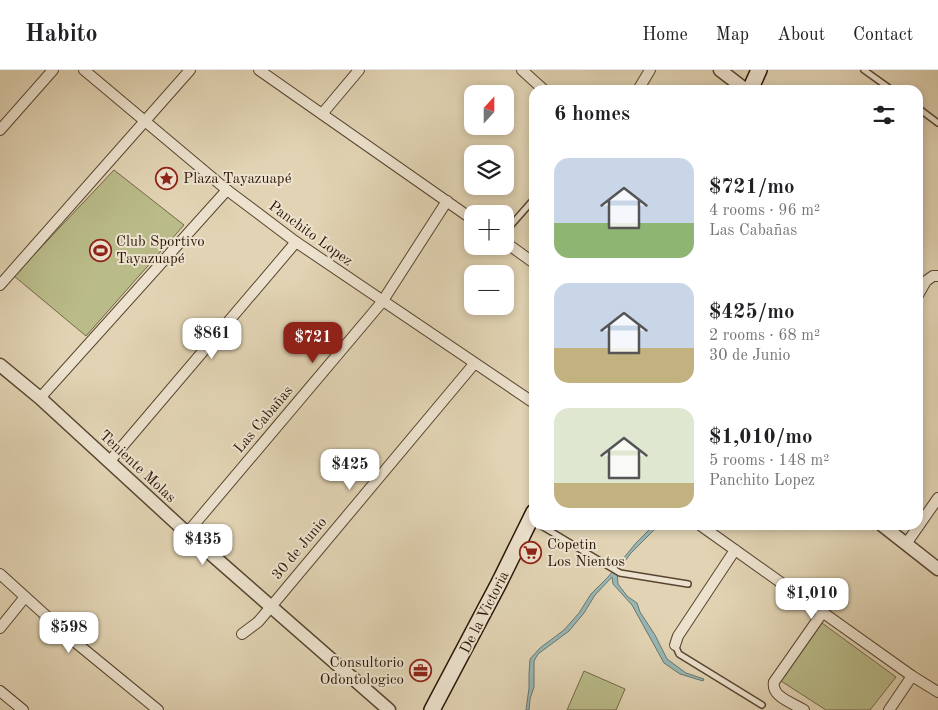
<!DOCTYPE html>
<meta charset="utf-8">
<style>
body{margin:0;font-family:"Old Standard TT",serif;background:#f2f2f2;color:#202124;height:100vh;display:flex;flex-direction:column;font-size:19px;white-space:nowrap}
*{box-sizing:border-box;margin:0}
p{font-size:16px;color:#757577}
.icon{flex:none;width:28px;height:28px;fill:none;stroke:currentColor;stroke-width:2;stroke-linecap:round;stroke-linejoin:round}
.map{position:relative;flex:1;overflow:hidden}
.panel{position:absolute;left:529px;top:15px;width:394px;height:445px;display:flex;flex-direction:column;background:#fff;border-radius:15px;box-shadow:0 2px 8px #0003}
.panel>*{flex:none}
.needle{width:32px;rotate:21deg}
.tools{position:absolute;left:464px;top:15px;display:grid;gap:10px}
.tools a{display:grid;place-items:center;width:50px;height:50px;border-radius:10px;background:#fff;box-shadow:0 2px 8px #0003;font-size:25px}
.price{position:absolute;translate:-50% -42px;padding:0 11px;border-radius:10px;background:#fff;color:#222;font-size:16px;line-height:32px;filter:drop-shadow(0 1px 2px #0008)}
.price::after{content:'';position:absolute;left:50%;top:30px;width:15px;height:11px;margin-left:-8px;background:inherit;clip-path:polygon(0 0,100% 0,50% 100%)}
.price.current{background:#8f2418;color:#fff}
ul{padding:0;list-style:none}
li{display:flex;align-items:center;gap:15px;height:125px;padding:0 25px}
li span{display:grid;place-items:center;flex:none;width:140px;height:100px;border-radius:15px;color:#555}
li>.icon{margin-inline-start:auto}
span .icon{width:60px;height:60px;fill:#fffc;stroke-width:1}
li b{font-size:21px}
h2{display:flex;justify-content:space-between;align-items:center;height:60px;padding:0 25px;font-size:21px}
header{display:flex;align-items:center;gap:30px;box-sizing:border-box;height:70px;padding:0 25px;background:#fff;border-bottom:1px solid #e0e0e0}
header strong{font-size:24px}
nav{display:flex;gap:28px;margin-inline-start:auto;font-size:18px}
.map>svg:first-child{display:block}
.green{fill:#b9bb89;stroke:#726848}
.water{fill:#96b6b4;stroke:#6b766e}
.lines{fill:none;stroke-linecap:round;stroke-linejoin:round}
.service-casing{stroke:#584531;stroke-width:8}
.minor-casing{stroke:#584531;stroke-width:12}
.tertiary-casing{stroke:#584531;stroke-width:15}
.secondary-casing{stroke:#2b1606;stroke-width:18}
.service{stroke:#ece2ce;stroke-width:5}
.minor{stroke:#ece2ce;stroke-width:10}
.tertiary{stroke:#ece2ce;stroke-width:12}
.secondary{stroke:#ece2ce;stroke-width:15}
.labels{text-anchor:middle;stroke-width:4;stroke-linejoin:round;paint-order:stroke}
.poi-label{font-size:15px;fill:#2b1606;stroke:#ece2ce;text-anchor:start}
.street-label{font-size:15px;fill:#2b1606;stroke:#ece2ce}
</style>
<header>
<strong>Habito</strong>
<nav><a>Home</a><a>Map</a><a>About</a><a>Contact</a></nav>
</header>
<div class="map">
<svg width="938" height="640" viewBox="0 0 938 640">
<rect width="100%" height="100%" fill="#e1d3b3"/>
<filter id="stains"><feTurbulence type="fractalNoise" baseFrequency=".004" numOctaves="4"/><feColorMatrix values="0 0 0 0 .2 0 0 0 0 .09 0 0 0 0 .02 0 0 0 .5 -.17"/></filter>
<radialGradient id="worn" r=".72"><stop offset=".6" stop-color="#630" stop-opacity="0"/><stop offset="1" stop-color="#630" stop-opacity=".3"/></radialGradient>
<!-- green -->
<g class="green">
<path d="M114,100L184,155L86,266L14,206Z"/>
<path d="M822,553L896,607L870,640H826L781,611Z"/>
<path d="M584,601L625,619L616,640H567Z"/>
</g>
<!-- water -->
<path class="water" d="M654,455H659L631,483L617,502L618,514L627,526L637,533L640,542L655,565L667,589L686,603L704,609L703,611L680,604L664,593L632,535L613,514L612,507L595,525L584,543L569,561L538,584L534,591V617L530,629L529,640H526L529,618V604L530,589L540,578L564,560L579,543L591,524L608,507L636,473Z"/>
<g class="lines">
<defs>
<g id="service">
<path d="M864,0L892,20"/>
<path d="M918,38L938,53"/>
<path d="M505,162L534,129"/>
<path d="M540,455L620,503L688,514"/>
<path d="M675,575L679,584L762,635"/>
</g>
<g id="minor">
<path d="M84,0L227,120L296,172L534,333"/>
<path d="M259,0L472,149"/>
<path d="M522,0L544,20"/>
<path d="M638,20L650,0"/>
<path d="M322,44L359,0"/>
<path d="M0,60L53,0"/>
<path d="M505,172L534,193"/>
<path d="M0,215L190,0"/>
<path d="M918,225L926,211L933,206H938"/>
<path d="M40,328L227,120"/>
<path d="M109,392L296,172"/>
<path d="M700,455L912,606L938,622"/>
<path d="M187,463L382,232L447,131"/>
<path d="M906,474L938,428"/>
<path d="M0,504L75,572L158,640"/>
<path d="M0,558L25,527"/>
<path d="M242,564L258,552L264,545L474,294"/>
<path d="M675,575L678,566L735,480"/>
<path d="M0,621L23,640"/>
<path d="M804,640C793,633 771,627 774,612L823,542"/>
<path d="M889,640L912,606"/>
</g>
<g id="tertiary">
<path d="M720,0L746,20"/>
<path d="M0,295L40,328L187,463L389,640"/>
<path d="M882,455L938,499"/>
</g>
<g id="secondary">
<path d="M750,20L759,0"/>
<path d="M432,640L499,513L534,442"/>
</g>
</defs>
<!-- service casing -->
<use href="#service" class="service-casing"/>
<!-- minor casing -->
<use href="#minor" class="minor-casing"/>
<!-- tertiary casing -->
<use href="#tertiary" class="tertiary-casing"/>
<!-- secondary casing -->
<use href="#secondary" class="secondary-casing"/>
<!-- service -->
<use href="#service" class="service"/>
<!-- minor -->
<use href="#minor" class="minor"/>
<!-- tertiary -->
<use href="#tertiary" class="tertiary"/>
<!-- secondary -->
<use href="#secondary" class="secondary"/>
</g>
<!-- icons -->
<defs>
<symbol id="sight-ring" viewBox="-11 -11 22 22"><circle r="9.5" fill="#ece2ce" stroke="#8f2418" stroke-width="1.5"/><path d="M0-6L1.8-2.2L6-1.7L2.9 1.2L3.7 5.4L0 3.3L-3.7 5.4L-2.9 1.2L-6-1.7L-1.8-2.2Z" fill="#8f2418"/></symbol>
<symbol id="stadium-ring" viewBox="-11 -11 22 22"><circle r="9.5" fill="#ece2ce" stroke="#8f2418" stroke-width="1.5"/><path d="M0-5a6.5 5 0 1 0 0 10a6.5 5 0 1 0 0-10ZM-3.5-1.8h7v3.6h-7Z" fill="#8f2418"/></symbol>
<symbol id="supermarket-ring" viewBox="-11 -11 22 22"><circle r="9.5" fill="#ece2ce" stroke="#8f2418" stroke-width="1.5"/><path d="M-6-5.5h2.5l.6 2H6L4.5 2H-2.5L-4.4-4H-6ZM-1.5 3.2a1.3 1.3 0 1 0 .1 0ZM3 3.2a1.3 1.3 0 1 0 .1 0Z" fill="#8f2418"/></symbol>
<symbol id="office-ring" viewBox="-11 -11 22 22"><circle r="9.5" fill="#ece2ce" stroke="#8f2418" stroke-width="1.5"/><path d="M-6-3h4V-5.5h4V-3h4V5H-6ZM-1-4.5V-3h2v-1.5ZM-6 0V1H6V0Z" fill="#8f2418"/></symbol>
</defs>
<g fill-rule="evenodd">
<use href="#sight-ring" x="154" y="96" width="25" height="25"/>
<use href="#stadium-ring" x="88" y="168" width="25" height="25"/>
<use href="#supermarket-ring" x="518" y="470" width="25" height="25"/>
<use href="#office-ring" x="408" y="588" width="25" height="25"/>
</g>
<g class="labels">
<!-- poi labels -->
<g class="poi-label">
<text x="183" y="113">Plaza Tayazuapé</text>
<text x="116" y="176">Club Sportivo<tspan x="116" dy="17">Tayazuapé</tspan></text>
<text x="547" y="479">Copetin<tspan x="547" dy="17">Los Nientos</tspan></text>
<text x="404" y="597" text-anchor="end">Consultorio<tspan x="404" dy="17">Odontologico</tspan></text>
</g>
<!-- street labels -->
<g class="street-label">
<text transform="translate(311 163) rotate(36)" y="5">Panchito Lopez</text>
<text transform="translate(263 349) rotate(-50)" y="5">Las Cabañas</text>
<text transform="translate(138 396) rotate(43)" y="5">Teniente Molas</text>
<text transform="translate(299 478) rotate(-50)" y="5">30 de Junio</text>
<text transform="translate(484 542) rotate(-63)" y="5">De la Victoria</text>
</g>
</g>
<rect width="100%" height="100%" filter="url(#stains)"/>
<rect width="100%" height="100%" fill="url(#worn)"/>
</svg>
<div class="tools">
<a><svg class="needle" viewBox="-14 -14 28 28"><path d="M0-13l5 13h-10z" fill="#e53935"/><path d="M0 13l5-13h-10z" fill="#757577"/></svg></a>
<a><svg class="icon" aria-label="layers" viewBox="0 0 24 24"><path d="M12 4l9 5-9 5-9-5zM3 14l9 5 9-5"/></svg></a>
<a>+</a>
<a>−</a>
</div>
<b class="price" style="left:212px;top:290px">$861</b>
<b class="price current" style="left:313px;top:294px">$721</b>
<b class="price" style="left:350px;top:421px">$425</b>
<b class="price" style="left:203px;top:496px">$435</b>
<b class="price" style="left:812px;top:550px">$1,010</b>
<b class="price" style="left:69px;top:584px">$598</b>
<section class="panel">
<h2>6 homes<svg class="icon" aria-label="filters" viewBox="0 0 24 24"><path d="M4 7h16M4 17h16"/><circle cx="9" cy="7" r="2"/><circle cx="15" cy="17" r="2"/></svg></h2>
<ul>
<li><span style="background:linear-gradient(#c9d6e8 65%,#8fb573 0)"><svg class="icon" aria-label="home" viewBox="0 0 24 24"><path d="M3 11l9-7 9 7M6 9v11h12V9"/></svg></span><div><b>$721/mo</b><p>4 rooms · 96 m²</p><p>Las Cabañas</p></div></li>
<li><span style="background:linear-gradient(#c9d6e8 65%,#c2b280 0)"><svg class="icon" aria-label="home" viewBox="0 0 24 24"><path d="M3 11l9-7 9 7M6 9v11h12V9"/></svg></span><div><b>$425/mo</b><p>2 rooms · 68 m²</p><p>30 de Junio</p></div></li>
<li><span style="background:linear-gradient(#dfe7d0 75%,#c2b280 0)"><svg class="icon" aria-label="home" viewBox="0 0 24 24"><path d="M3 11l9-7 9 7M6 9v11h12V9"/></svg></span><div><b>$1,010/mo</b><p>5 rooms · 148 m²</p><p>Panchito Lopez</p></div></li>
</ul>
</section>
</div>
